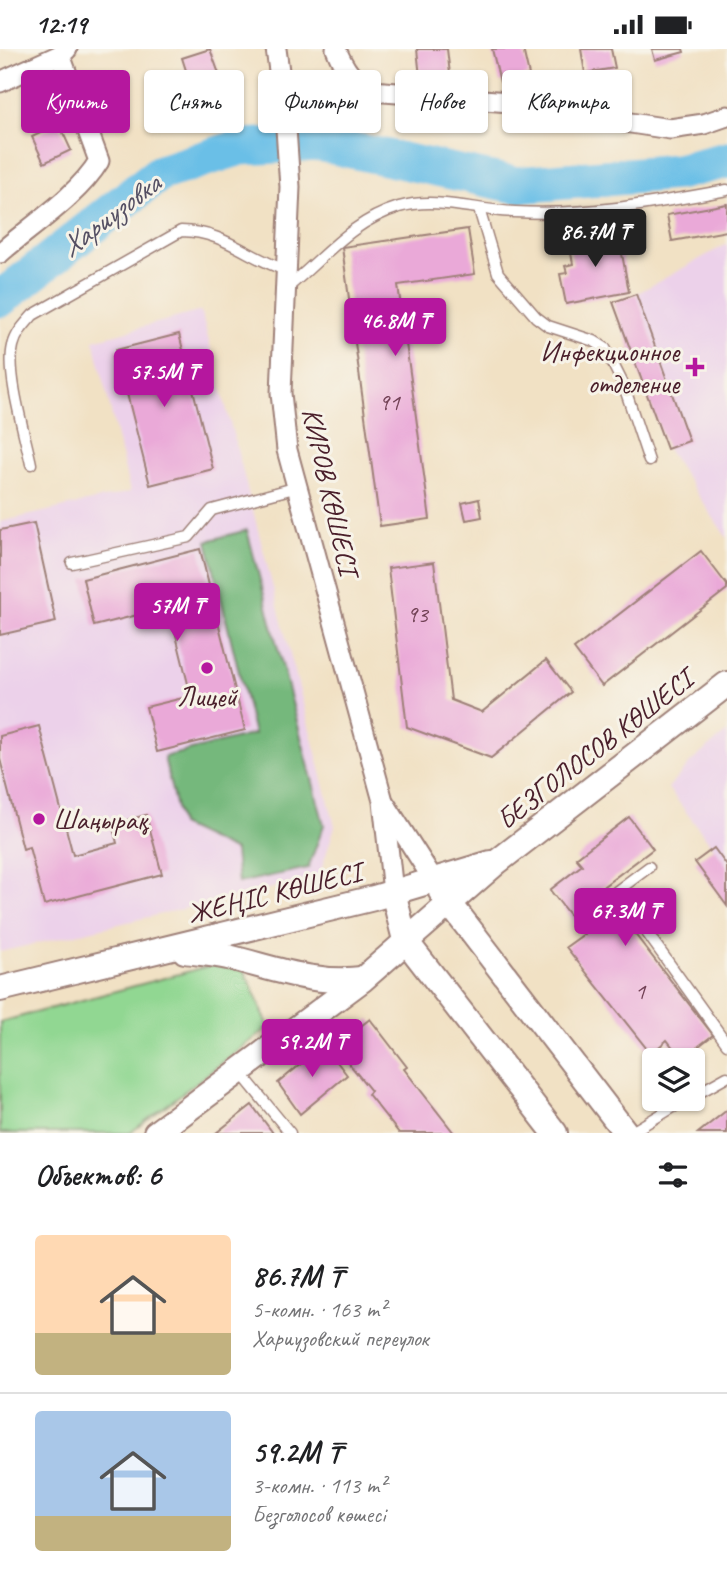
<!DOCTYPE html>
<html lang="ru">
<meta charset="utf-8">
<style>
body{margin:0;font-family:Caveat,sans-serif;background:#f6f6f6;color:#202124;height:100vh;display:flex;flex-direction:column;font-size:26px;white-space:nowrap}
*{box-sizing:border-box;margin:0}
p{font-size:23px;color:#757577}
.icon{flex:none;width:38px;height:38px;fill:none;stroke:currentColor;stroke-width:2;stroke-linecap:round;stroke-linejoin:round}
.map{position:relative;height:1084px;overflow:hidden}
.details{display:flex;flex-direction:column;background:#fff;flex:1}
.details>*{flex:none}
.hud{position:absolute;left:21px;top:21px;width:686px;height:63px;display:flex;gap:14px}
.tools{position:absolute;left:642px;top:999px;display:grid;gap:14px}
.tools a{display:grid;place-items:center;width:63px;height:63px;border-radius:7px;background:#fff;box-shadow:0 2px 5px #0004;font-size:35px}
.price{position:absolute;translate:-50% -60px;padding:0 16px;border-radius:7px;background:#b5179e;color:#fff;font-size:23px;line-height:46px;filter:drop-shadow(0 2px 4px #0008)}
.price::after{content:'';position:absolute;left:50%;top:42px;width:21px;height:16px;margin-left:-10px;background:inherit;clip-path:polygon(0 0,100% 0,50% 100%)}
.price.current{background:#222;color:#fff}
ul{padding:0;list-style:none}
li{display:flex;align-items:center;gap:21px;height:175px;padding:0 35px}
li+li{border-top:2px solid #e0e0e0}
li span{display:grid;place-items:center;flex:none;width:196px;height:140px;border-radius:7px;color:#555}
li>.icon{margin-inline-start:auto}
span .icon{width:84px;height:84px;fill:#fffc;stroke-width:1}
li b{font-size:30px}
h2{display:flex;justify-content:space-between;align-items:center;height:84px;padding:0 35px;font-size:30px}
.chip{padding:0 24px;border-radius:7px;background:#fff;box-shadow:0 2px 5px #0004;font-size:24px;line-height:63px}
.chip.current{background:#b5179e;color:#fff}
.status{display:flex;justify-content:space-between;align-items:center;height:49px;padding:0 35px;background:#fff;direction:ltr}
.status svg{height:19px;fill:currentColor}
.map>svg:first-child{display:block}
.built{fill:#ecd1ea}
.green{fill:#91d792;stroke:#6e7b5e;stroke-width:2}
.forest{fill:#74b87c;stroke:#5f6c54;stroke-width:2}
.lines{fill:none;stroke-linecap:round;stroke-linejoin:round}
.river{stroke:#6bbfe7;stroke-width:37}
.building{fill:#eaa9d8}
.service-casing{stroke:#9e8078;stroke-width:13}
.minor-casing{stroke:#9e8078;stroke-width:23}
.tertiary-casing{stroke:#9e8078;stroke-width:28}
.service{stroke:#fff;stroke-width:10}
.minor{stroke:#fff;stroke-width:19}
.tertiary{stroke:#fff;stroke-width:24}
.poi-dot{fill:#b5179e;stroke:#f7f3e8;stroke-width:2.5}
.labels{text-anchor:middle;stroke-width:6;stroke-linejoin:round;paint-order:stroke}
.number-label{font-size:24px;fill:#724256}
.poi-label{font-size:28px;fill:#4a1f2b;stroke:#f7f3e8;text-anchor:end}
.street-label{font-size:28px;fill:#4a1f2b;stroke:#f7f3e8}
.water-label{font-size:30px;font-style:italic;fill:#544f63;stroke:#f7f3e8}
</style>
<div class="status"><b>12:19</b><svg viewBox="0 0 49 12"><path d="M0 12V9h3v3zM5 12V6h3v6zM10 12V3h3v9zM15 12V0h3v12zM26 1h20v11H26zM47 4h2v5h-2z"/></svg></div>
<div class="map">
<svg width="727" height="1084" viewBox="0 0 727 1084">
<rect width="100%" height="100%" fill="#f7f3e8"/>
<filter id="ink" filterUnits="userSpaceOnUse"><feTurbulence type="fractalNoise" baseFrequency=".0143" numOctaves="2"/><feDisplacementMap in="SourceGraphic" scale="14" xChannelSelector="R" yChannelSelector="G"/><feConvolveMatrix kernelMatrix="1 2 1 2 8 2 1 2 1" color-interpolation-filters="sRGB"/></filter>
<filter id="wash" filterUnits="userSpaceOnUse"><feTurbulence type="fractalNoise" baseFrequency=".00686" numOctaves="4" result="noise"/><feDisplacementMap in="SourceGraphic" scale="28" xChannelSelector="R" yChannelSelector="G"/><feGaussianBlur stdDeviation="1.57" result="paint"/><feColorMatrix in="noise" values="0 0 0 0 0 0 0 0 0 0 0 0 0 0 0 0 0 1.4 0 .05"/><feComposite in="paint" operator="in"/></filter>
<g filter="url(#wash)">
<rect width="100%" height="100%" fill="#f1e1c4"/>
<!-- built -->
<g class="built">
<path d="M727,195V489L667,400L689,391L636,245Z"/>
<path d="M201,262L335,777L319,828L0,903V473L130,443L94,291Z"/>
<path d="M727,683V817L668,739L692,712Z"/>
</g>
<!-- green -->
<path class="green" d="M239,909L269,978L130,1084H0V973Z"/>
<!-- forest -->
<path class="forest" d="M247,481L324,776L308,819L238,834L235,802L180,776L164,708L254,685L207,492Z"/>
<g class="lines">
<!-- river -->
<path class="river" d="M0,250L160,124L241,98L318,94L516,136L677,123L727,111"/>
</g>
<g id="blocks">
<!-- building -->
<g class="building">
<path d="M210,0L222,33L193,43L182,9Z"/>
<path d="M417,0H447L450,25L420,28Z"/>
<path d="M492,0H523L529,26L500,33Z"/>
<path d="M581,0H611L615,19L585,24Z"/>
<path d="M652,0H683L684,3L655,11Z"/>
<path d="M110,28L117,45L85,59L78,42Z"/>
<path d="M59,75L71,101L44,114L32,88Z"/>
<path d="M727,155V182L672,192L667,166Z"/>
<path d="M468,180L475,225L398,236L430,470L380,477L342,198Z"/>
<path d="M618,183L629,243L566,255L560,225L567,224L565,217L573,215L569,193Z"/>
<path d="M636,245L689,392L667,400L613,253Z"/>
<path d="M179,285L213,420L150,436L116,301Z"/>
<path d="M479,450L482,468L466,471L462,454Z"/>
<path d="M34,474L56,573L0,586V481Z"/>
<path d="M200,500L245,681L157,703L146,658L191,647L169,558L94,577L83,530Z"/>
<path d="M701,502L727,536V540L602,637L574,600Z"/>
<path d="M434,513L451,651L482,663L546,611L571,643L491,709L407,678L388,519Z"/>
<path d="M39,677L73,806L117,794L112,775L146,766L162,825L44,856L29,798L23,800L0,710V687Z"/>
<path d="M629,768L653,800L600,840L713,986L682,1010L667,991L651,1005L566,898L584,885L550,841L582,816L576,809Z"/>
<path d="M714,799L727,817V857L695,813Z"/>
<path d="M370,970L407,1018L404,1020L454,1084H399L368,1045L371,1042L335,997Z"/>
<path d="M324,996L347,1026L300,1065L278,1034Z"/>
<path d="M252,1056L273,1084H216Z"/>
<path d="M727,1061V1084H698Z"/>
</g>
</g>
</g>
<g filter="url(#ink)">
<use href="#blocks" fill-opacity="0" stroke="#9e8078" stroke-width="2"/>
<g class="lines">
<defs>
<g id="service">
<path d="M479,160L498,224L536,268L548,277L594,292L605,299L624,337L649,412"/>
<path d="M288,238C325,208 350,173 399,158C436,147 477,162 515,163C586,167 657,154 727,141"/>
<path d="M31,415C25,386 6,324 13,297C16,284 25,275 33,266L181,182C224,182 248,209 288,222"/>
<path d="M72,514L189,488L212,461L298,438"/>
<path d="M649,818L617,842L727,995"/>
<path d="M241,1024L290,1084"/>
<path d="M693,1047L727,1028"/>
<path d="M630,1084L687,1050"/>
</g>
<g id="minor">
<path d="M276,0L285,65L290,138L281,344L287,401L383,752L393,843"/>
<path d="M336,0C344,20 352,32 372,42L571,58L624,73L670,80L704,75L727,67"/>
<path d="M0,33L60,6L67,0"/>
<path d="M0,204C31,177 78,147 99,112L60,6"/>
<path d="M385,755L433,830"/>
</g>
<g id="tertiary">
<path d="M393,843L405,891L555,1084"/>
<path d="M441,843L626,1084"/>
<path d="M185,902C199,904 214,905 228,908C273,919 315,936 362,930"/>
<path d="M0,940L374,849L491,814"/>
<path d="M156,1084L363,930L497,813L727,635"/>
</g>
</defs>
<!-- service casing -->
<use href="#service" class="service-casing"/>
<!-- minor casing -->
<use href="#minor" class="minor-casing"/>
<!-- tertiary casing -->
<use href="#tertiary" class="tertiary-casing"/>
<!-- service -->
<use href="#service" class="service"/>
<!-- minor -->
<use href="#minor" class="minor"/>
<!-- tertiary -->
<use href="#tertiary" class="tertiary"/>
</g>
</g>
<!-- markers -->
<g class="poi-dot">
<path d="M691.5 307.5h7v7h7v7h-7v7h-7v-7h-7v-7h7z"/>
<circle cx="207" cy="619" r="7"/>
<circle cx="39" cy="770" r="7"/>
</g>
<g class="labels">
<!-- number labels -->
<g class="number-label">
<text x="389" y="361">91</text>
<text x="417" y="573">93</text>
<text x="640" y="950">1</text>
</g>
<!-- poi labels -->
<g class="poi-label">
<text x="679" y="312">Инфекционное<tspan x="679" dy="32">отделение</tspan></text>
<text x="207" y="657" text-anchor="middle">Лицей</text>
<text x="53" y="780" text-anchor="start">Шаңырақ</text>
</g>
<!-- street labels -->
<g class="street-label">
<text transform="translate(331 442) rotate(77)" y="10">КИРОВ КӨШЕСІ</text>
<text transform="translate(594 700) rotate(-38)" y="10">БЕЗГОЛОСОВ КӨШЕСІ</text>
<text transform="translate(274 843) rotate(-14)" y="10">ЖЕҢІС КӨШЕСІ</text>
</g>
<!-- water labels -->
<g class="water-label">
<text transform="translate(110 166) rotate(-37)" y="10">Хариузовка</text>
</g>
</g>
</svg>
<div class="tools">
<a><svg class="icon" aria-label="layers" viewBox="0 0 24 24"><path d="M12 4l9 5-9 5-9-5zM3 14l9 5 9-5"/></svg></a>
</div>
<b class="price current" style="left:595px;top:220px">86.7M ₸</b>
<b class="price" style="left:395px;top:309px">46.8M ₸</b>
<b class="price" style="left:164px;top:360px">57.5M ₸</b>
<b class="price" style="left:177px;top:594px">57M ₸</b>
<b class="price" style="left:625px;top:899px">67.3M ₸</b>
<b class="price" style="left:312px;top:1030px">59.2M ₸</b>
<div class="hud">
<a class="chip current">Купить</a>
<a class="chip">Снять</a>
<a class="chip">Фильтры</a>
<a class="chip">Новое</a>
<a class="chip">Квартира</a>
</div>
</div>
<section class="details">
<h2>Объектов: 6<svg class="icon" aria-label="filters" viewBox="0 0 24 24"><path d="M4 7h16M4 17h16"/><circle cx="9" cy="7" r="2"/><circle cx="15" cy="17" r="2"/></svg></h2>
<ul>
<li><span style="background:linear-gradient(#ffd9b3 70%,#c2b280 0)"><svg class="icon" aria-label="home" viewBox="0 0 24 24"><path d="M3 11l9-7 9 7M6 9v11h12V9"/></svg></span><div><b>86.7M ₸</b><p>5-комн. · 163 m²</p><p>Хариузовский переулок</p></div></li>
<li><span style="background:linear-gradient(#a9c7e8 75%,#c2b280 0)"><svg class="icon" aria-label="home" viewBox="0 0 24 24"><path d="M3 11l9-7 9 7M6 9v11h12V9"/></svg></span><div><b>59.2M ₸</b><p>3-комн. · 113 m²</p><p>Безголосов көшесі</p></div></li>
</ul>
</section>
